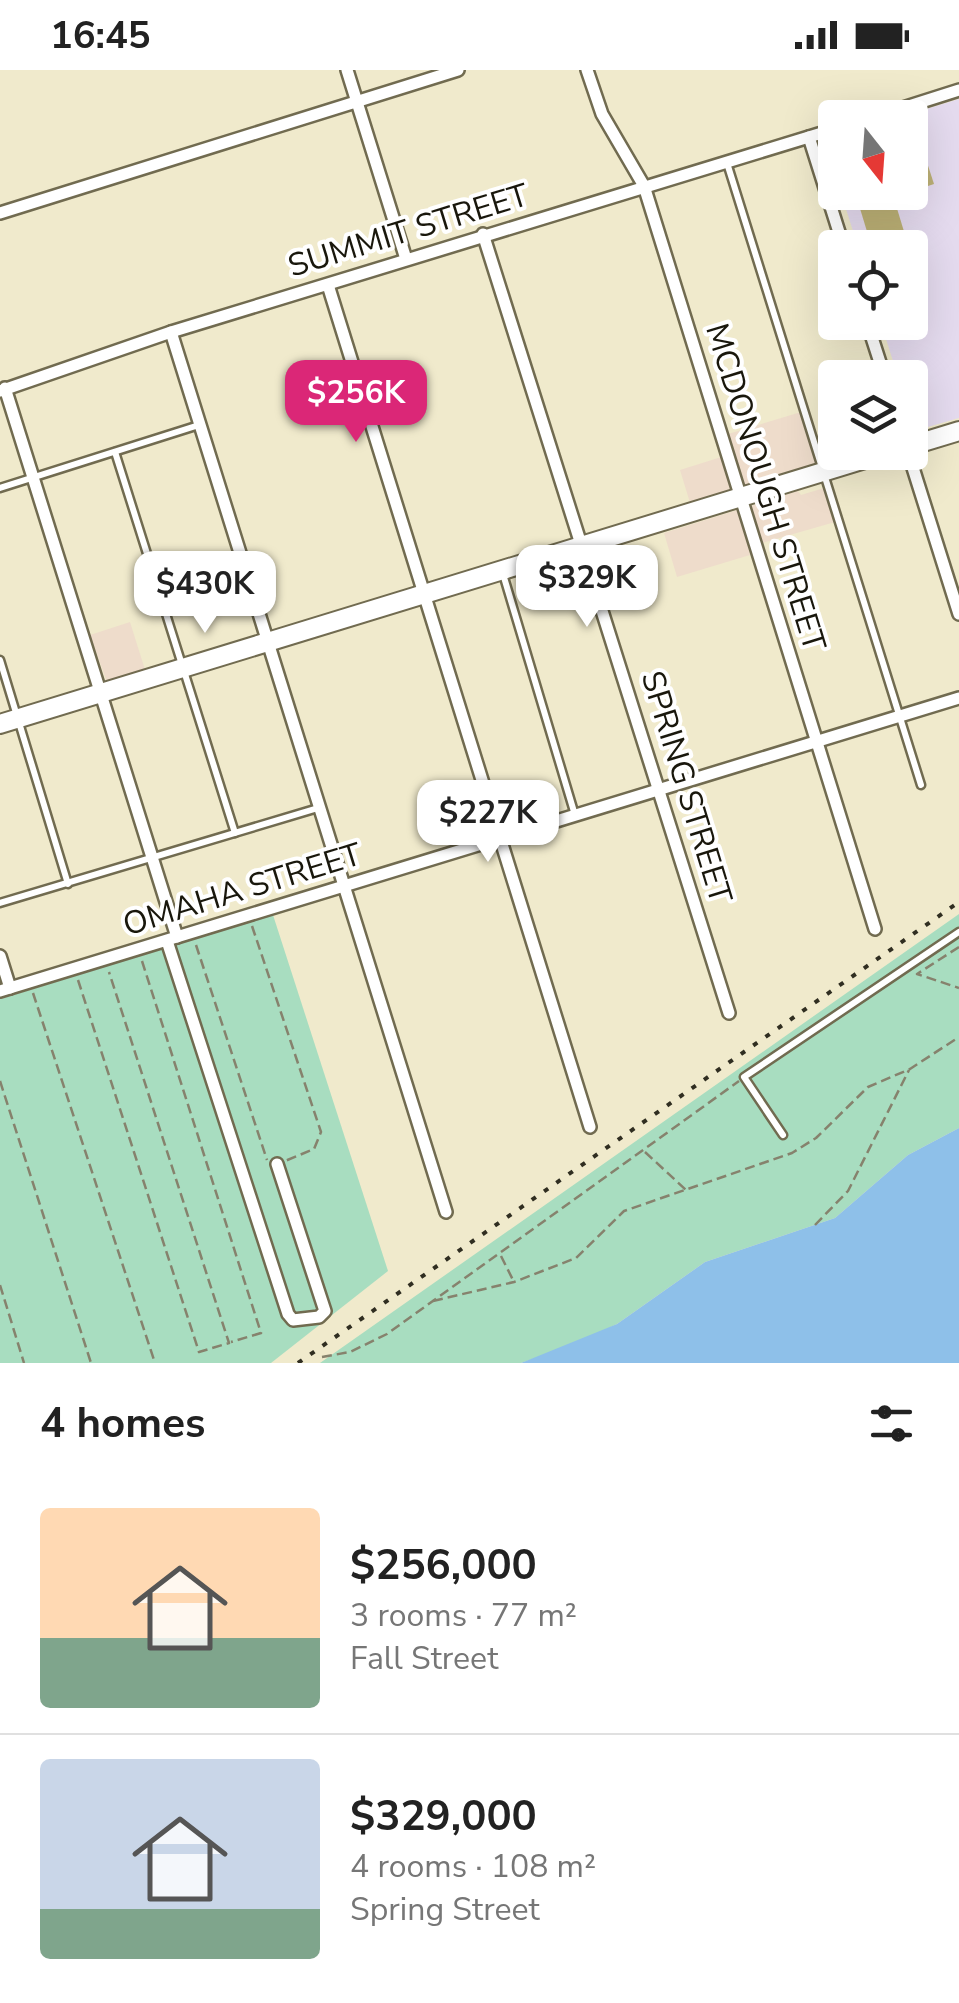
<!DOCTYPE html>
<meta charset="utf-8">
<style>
body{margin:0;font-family:"Nunito Sans",sans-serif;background:#f2f2f2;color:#222;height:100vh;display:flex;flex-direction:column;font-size:38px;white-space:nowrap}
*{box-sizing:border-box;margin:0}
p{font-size:32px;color:#767676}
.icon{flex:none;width:55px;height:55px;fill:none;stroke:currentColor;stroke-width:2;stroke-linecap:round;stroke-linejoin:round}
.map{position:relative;height:1293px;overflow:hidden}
.panel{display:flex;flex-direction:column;background:#fff;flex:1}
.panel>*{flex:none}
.needle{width:65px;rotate:163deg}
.buttons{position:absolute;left:818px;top:30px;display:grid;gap:20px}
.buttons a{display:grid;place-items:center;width:110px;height:110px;border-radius:10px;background:#fff;box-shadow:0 10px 40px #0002;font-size:50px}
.price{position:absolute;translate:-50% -85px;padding:0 22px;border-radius:20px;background:#fff;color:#222;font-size:32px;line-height:65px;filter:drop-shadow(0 2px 5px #0008)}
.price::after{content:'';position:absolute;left:50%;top:60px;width:30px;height:22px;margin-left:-15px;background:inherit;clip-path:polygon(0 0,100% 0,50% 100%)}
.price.active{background:#db2777;color:#fff}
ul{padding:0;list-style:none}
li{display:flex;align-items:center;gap:30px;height:250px;padding:0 40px}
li+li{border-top:2px solid #e0e0e0}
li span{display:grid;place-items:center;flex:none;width:280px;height:200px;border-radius:10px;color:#555}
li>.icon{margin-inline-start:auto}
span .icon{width:120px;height:120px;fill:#fffc;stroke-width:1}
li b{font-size:42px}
h2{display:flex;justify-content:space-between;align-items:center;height:120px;padding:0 40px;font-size:42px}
.status{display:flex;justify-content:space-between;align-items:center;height:70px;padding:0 50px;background:#fff;direction:ltr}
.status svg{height:28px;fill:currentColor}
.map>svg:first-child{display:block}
.commercial{fill:#eedccb}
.education{fill:#e5dbef}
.green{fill:#a8ddc0}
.water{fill:#8ec0e9}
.building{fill:#bdb176}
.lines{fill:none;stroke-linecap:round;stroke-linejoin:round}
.service-casing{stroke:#716b50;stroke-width:11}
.minor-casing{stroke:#716b50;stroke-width:16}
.secondary-casing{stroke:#716b50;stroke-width:22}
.path{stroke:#86826d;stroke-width:2.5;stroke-dasharray:10 5;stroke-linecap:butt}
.service{stroke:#fff;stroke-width:6}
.minor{stroke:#fff;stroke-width:11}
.secondary{stroke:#fff;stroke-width:18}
.rail{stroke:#302e21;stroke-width:4;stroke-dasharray:5 10;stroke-linecap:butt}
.labels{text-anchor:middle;stroke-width:8;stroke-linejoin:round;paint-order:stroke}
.street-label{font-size:32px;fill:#19170c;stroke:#fff}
</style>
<div class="status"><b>16:45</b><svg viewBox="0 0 49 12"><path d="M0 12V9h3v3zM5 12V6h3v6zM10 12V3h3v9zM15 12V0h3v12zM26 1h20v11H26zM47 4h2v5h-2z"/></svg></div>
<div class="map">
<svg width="959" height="1293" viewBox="0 0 959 1293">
<rect width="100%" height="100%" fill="#f0eacc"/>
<!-- commercial -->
<g class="commercial">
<path d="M801,342L817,397L691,436L680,400L734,383L728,364Z"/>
<path d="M824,418L835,452L748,477L750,485L677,507L664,463L798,421L801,425Z"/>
<path d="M130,552L146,603L107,612L90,565Z"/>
</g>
<!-- education -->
<path class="education" d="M959,29V348L914,361L910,308L898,307L881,253L910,252V178L858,177L841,123L910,122V48L900,47Z"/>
<!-- green -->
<g class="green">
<path d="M959,844V1058L908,1085L835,1148L705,1192L617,1254L578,1273L521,1293H320Z"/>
<path d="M273,845L388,1201L271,1293H0V929Z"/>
</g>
<!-- water -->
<path class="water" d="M959,1058V1293H521L617,1254L705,1192L835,1148L908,1085Z"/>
<!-- building -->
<g class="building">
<path d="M920,71L934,114L910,122V74Z"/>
<path d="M855,122H892L909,178H872Z"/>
<path d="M910,186L924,223L910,227Z"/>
</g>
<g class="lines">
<defs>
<g id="service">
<path d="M727,93L921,715"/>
<path d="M115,382L235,763"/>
<path d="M0,418L199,355"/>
<path d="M503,504L575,745"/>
<path d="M0,590L68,814"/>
<path d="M0,833L318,738"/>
<path d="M783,1065L744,1007L959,862"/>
</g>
<g id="minor">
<path d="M347,0L406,189"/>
<path d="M587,0L602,44L644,116L875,859"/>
<path d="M871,48L959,20"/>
<path d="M809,67L844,178"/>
<path d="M0,143L458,0"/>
<path d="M483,164L729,943"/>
<path d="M328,215L590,1057"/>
<path d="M867,252L885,308"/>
<path d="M171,262L446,1142"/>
<path d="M5,318L177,867"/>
<path d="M0,321L171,262L835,59"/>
<path d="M908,382L959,544"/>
<path d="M167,871L288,1244L293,1250L319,1247L325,1241L277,1094"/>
<path d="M0,886L10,918"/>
<path d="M0,921L959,628"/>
</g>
<g id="secondary">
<path d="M910,376L959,361"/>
<path d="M0,654L888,382"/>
</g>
</defs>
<!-- service casing -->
<use href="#service" class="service-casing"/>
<!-- minor casing -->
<use href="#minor" class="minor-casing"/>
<!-- secondary casing -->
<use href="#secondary" class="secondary-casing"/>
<!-- path -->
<g class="path">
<path d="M252,856L321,1062L314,1079L285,1091"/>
<path d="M196,875L267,1090"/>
<path d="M959,877L917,904L959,918"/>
<path d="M142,891L261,1263L231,1272"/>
<path d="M78,910L199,1282L229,1273L109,902"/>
<path d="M33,923L155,1293"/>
<path d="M0,1011L91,1293"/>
<path d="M645,1082L686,1120"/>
<path d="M815,1155L848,1121L909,1000"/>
<path d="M501,1186L513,1210"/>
<path d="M0,1215L24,1293"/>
<path d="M433,1231L514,1212L576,1188L624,1141L792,1083L816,1068L868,1017L910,999L959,967"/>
<path d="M322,1287L350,1282L387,1264L739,1011"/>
</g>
<!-- service -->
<use href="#service" class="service"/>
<!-- minor -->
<use href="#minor" class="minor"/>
<!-- secondary -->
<use href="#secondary" class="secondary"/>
<!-- rail -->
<path class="rail" d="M298,1293L959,832"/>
</g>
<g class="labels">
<!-- street labels -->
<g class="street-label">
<text transform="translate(408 160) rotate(-17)" y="11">SUMMIT STREET</text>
<text transform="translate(766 417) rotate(73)" y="11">MCDONOUGH STREET</text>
<text transform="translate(687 717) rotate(73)" y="11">SPRING STREET</text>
<text transform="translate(242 819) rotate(-17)" y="11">OMAHA STREET</text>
</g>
</g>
</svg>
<div class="buttons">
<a><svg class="needle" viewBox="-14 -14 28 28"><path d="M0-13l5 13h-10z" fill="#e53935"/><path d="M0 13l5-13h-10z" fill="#767676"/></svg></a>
<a><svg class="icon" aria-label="locate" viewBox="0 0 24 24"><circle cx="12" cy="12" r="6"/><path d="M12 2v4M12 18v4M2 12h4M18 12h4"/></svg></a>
<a><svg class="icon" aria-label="layers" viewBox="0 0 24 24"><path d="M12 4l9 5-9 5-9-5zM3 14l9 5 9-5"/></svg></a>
</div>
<b class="price active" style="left:356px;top:375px">$256K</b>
<b class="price" style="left:587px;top:560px">$329K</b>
<b class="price" style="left:205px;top:566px">$430K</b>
<b class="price" style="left:488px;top:795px">$227K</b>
</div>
<section class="panel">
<h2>4 homes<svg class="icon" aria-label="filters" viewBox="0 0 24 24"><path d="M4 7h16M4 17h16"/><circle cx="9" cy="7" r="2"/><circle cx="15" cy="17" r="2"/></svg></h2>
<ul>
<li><span style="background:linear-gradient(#ffd9b3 65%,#7fa58c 0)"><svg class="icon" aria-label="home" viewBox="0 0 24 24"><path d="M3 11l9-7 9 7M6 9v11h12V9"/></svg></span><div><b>$256,000</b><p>3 rooms · 77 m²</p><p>Fall Street</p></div></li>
<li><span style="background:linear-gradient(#c9d6e8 75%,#7fa58c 0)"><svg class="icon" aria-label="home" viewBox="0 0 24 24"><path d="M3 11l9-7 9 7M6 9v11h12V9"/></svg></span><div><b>$329,000</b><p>4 rooms · 108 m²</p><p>Spring Street</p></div></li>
</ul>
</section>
